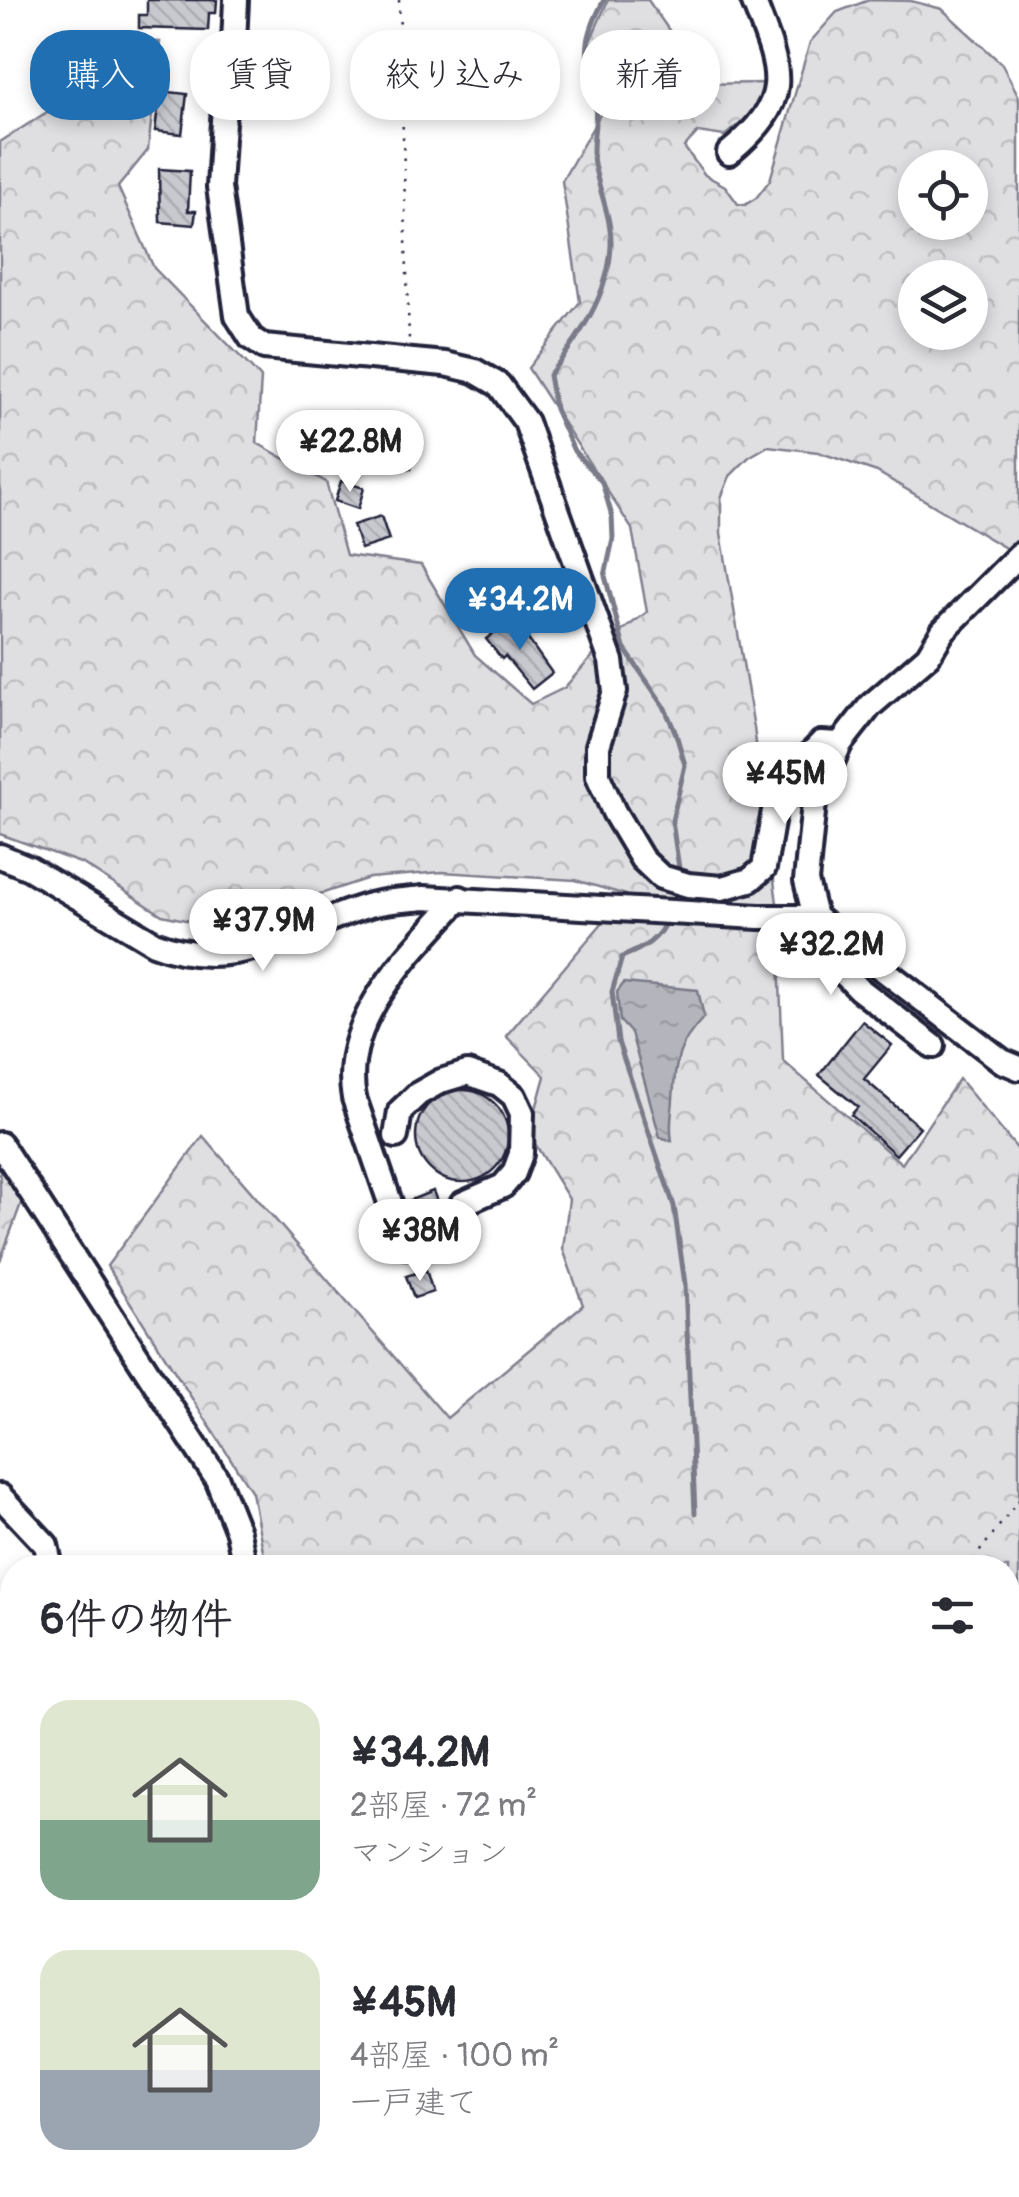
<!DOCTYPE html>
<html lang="ja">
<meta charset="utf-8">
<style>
body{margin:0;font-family:Pangolin,"Klee One",sans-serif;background:#f7f7f7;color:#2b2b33;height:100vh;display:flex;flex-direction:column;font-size:38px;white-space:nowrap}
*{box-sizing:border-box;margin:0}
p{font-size:32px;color:#7c7c81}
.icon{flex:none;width:55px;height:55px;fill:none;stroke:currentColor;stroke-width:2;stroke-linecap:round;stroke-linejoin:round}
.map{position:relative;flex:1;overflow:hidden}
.drawer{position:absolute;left:0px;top:1555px;width:1020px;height:642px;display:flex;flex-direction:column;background:#fff;border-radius:40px 40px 0 0;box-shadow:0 5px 15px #0003}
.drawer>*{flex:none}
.top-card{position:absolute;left:30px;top:30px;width:960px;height:90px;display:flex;gap:20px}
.buttons{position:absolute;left:898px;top:150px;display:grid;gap:20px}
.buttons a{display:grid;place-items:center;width:90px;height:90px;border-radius:50%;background:#fff;box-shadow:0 5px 15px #0003;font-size:50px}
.price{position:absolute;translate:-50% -85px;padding:0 22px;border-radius:35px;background:#fff;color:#222;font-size:32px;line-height:65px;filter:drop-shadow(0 2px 5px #0008)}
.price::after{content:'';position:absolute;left:50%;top:60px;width:30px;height:22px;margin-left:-15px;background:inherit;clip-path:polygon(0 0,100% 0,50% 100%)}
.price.current{background:#1f6fb2;color:#fff}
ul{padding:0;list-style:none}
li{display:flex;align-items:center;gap:30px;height:250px;padding:0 40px}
li span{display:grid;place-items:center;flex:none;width:280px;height:200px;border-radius:30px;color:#555}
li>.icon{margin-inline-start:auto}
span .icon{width:120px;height:120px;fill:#fffc;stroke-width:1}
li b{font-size:42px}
h2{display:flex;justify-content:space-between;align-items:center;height:120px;padding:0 40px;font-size:42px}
.tag{padding:0 35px;border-radius:40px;background:#fff;box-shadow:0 5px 15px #0003;font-size:35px;line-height:90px}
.tag.current{background:#1f6fb2;color:#fff}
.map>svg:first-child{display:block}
.forest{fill:url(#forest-crowns);stroke:#80808e;stroke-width:2.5;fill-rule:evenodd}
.water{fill:url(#water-ripples);stroke:#7a7a88;stroke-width:2.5}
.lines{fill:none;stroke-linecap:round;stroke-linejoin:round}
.stream{stroke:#7a7a88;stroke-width:5}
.building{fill:url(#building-back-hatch);stroke:#22223b;stroke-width:2.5}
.minor-casing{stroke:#22223b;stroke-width:30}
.path{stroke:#22223b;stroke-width:2.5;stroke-dasharray:2.5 8;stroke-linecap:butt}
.minor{stroke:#fff;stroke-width:22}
</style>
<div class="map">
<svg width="1019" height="2197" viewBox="0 0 1019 2197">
<defs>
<pattern id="forest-crowns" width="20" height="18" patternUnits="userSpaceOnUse" patternTransform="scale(2.5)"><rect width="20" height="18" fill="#dfdfe2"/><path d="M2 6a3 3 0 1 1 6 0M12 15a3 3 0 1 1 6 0" fill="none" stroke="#bfbfc3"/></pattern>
<pattern id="water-ripples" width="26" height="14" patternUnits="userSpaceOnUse" patternTransform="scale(2.5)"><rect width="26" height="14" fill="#b4b4bc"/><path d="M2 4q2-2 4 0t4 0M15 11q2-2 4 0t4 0" fill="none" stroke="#9a9aa2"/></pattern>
<pattern id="building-back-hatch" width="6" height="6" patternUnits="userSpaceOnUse" patternTransform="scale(2.5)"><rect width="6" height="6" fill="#c8c8cf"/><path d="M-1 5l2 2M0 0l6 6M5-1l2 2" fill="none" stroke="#acacb3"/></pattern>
</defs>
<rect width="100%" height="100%" fill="#fff"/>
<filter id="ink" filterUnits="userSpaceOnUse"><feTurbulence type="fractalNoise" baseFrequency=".01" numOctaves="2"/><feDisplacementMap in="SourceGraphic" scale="20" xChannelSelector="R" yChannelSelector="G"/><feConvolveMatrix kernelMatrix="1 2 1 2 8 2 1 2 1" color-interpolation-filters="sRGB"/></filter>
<g filter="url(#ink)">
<!-- forest -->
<g class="forest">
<path d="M608,0H648L673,36L691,84L767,83L748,118L724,136L698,132L684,147L705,175L725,186L738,204L745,205L756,198L770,180L810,42L837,12L869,0L911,1L942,9L1002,64L1019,97V556L877,472L818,452L768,446L749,457L730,476L721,498V533L754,728L777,903L783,1061L902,1164L959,1079L1019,1151V2197H135L144,2185H1008V1568L266,1567L252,1492L107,1266L203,1136L447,1418L583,1305L563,1249L569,1199L529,1134L545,1076L506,1036L626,895L575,880L442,872L369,878L299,901L228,929L162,915L83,864L0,834V142L80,91L125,41L160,42L148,150L118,187L154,268L261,378L257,443L326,482L346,555L421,565L475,655L531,704L564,688L601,647L647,612L632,529L528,368L580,302L562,181L601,113L588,46ZM915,168H970V222H915ZM915,278H970V332H915Z"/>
<path d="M0,1169L22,1201L0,1261Z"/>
</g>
<!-- water -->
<path class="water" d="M624,983L698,990L704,1017C676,1047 676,1060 673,1099C672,1114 669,1126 672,1141L660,1137L631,1033L620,1021L617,992Z"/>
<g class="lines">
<!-- stream -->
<g class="stream">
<path d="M604,0C579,47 588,54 595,102C598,122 590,144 594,164C599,190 612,219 611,246C609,295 578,339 549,375L555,409L574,451L602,482L612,516L613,539L605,576L624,648L664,706L676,734L685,765L672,821L679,868"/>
<path d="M668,917C659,940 644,948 622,957L612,992L618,1042L674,1206L685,1284L695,1513"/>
</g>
</g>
<!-- building -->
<g class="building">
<path d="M147,0H217L216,13H209L208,30L139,28V15H147Z"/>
<path d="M160,91L187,94L182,134L155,131Z"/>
<path d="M159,169L190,171L188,211H196L194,225L160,222Z"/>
<path d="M355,413L390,418L386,443L415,450L411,469L383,462L382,466L347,461Z"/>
<path d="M341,481L364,488L358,509L335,501Z"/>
<path d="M381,516L389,540L361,549L353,525Z"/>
<path d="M513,618L552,673L532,689L505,656L502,659L486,639Z"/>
<path d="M862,1021L892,1045L864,1079L920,1127L896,1155L851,1115L858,1107L819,1075Z"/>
<circle cx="462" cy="1136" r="46"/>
<path d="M433,1191L440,1209L412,1220L406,1202Z"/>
<path d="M426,1270L433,1292L414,1298L406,1276Z"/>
</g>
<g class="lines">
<defs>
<g id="minor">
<path d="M236,0L233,64L224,105L219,187L237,316L251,338L264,347L445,364L475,371L499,385L526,422L611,661L615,691L598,746V776L614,812L642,859L661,877L688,885L722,888L750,880L764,868L778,788L821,743L840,744"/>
<path d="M729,153C795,98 781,72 753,0"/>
<path d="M1019,555L943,631L928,656L870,706L840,744L814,803L806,881L815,917L1002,1061L1019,1068"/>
<path d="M0,856L29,868L154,943C237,976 294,927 370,905C387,900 407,900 424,898L759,917H815"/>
<path d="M815,917L809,938L859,989L933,1046"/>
<path d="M396,1136L400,1111L418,1094L441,1081L467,1073L499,1084L514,1096L522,1113L521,1154L514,1173L503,1186L462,1204L444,1236L405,1246L354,1098C339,1019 412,952 460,898"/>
<path d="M0,1144L217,1479L238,1532L245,1568"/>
<path d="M0,1496L46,1545L51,1568"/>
<path d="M0,1759L12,1747"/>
<path d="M0,1940L12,1944"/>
<path d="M0,2048L12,2052"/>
<path d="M95,2197L97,2185"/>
</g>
</defs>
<!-- minor casing -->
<use href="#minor" class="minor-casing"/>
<!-- path -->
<g class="path">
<path d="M399,0L409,340"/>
<path d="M967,1568L1019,1500"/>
<path d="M913,2197L914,2185"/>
</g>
<!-- minor -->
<use href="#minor" class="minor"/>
</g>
</g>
</svg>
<div class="buttons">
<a><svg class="icon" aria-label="locate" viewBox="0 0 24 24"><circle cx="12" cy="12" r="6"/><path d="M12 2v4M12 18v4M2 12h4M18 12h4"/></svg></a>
<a><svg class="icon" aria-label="layers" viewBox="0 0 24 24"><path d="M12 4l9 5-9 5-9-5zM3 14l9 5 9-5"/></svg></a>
</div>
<b class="price" style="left:350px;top:495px">¥22.8M</b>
<b class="price current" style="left:520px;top:653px">¥34.2M</b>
<b class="price" style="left:785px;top:827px">¥45M</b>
<b class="price" style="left:263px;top:974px">¥37.9M</b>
<b class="price" style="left:831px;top:998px">¥32.2M</b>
<b class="price" style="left:420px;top:1284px">¥38M</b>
<div class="top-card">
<a class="tag current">購入</a>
<a class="tag">賃貸</a>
<a class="tag">絞り込み</a>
<a class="tag">新着</a>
</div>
<section class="drawer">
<h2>6件の物件<svg class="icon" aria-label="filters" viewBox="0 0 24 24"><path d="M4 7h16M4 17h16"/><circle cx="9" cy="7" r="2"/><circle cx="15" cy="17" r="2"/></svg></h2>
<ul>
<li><span style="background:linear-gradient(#dfe7d0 60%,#7fa58c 0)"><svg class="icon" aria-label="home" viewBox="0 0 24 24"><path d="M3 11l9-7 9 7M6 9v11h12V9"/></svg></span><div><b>¥34.2M</b><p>2部屋 · 72 m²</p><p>マンション</p></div></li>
<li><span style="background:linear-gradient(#dfe7d0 60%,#9aa5b1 0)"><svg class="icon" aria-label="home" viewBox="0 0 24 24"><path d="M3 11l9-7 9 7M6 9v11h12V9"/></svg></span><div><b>¥45M</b><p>4部屋 · 100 m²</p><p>一戸建て</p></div></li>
</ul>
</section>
</div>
